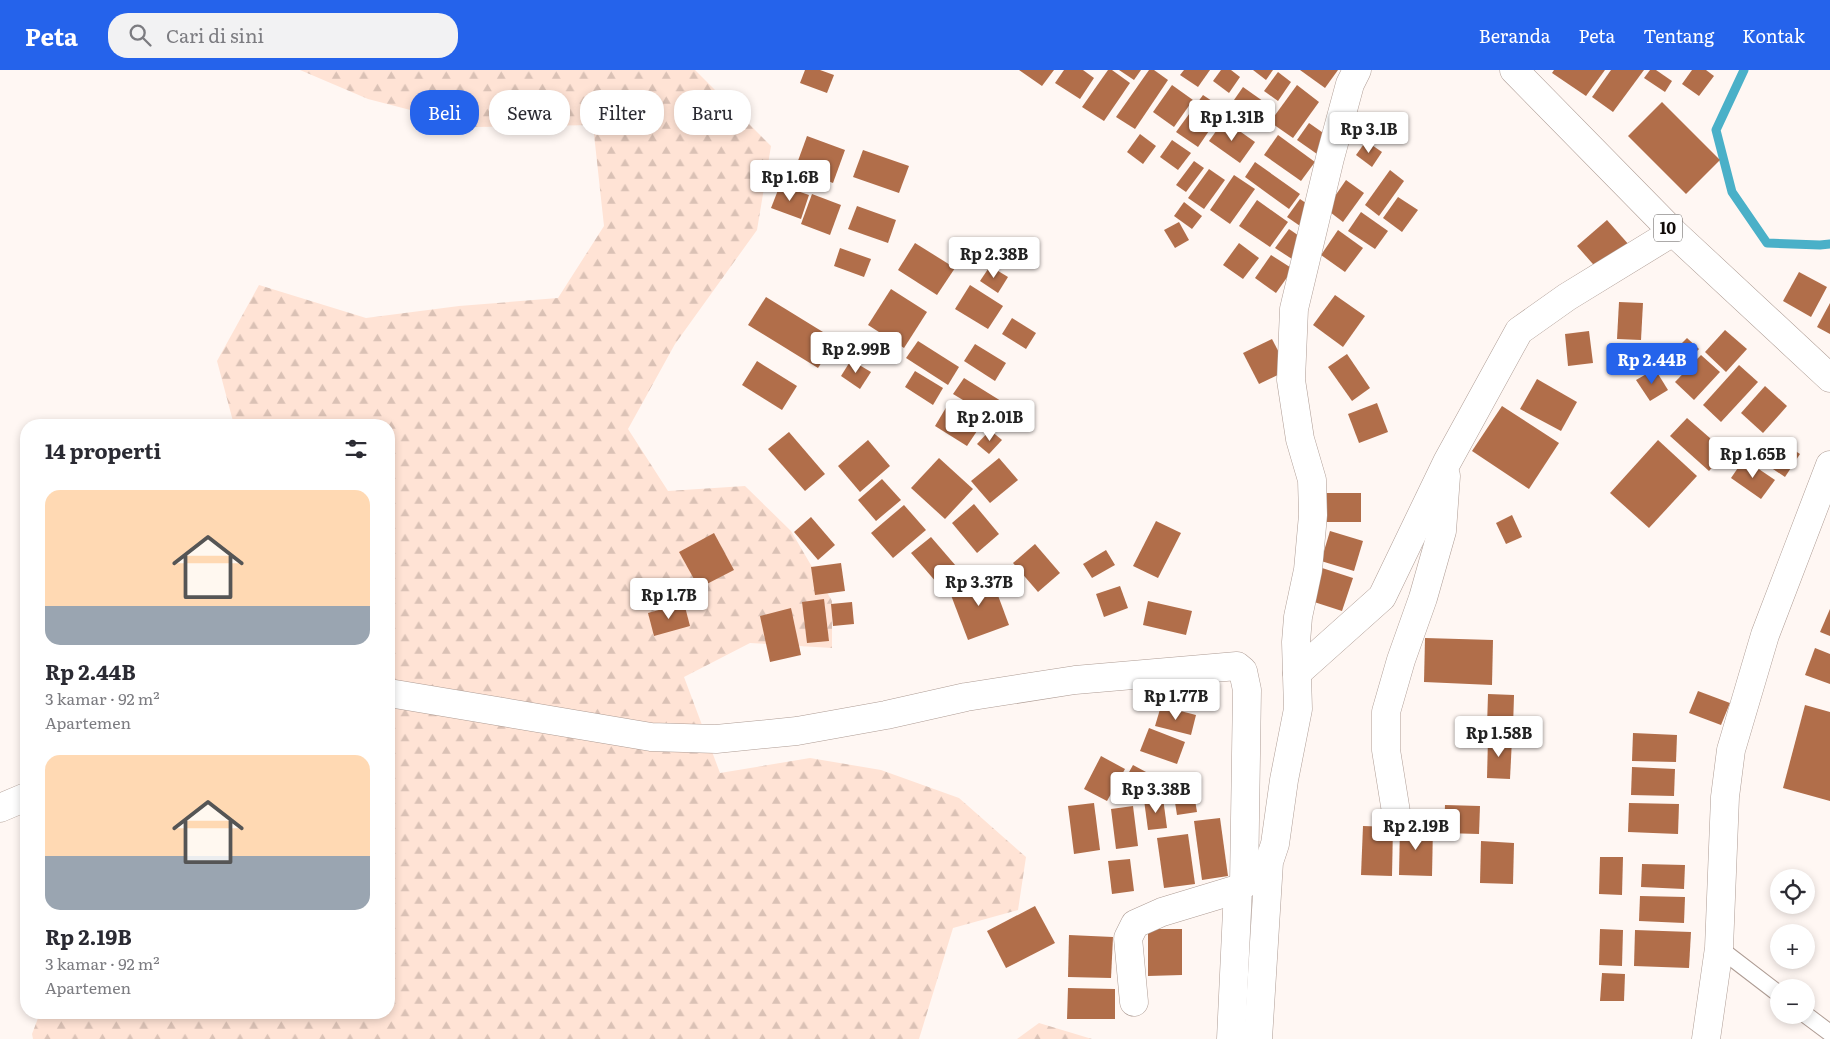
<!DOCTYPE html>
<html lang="id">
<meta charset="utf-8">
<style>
body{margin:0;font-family:Literata,serif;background:#f2f2f3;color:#2b2b33;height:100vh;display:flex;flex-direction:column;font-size:19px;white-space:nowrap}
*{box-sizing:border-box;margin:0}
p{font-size:16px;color:#7c7c81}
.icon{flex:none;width:28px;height:28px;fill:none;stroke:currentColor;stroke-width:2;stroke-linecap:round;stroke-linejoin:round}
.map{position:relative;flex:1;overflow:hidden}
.details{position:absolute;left:20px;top:349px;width:375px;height:600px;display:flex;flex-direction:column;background:#fff;border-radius:20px;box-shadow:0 2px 8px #0003}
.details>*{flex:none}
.top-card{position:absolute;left:410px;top:20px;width:475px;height:45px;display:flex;gap:10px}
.controls{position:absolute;left:1770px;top:799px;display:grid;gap:10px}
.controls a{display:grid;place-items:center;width:45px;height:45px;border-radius:50%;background:#fff;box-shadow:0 2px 8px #0003;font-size:25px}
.price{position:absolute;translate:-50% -42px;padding:0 11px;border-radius:5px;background:#fff;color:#222;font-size:16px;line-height:32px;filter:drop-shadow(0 1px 2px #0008)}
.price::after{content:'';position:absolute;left:50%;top:30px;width:15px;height:11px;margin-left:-8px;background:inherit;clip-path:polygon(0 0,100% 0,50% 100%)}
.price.selected{background:#2563eb;color:#fff}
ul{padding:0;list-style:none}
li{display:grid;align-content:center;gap:10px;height:265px;padding:0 25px}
li span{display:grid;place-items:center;height:155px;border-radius:15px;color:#555}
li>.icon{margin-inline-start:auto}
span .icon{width:90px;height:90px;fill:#fffc;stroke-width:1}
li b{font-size:21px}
h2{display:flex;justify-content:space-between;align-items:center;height:60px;padding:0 25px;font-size:21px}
.tag{padding:0 18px;border-radius:20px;background:#fff;box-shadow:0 2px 8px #0003;font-size:18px;line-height:45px}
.tag.selected{background:#2563eb;color:#fff}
header{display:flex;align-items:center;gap:30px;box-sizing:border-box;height:70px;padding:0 25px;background:#2563eb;color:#fff}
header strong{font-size:24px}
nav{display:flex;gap:28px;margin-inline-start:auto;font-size:18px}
.search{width:350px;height:45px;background:#f2f2f3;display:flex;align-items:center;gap:12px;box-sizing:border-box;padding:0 18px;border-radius:20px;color:#7c7c81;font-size:19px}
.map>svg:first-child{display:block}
.forest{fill:url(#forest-firs)}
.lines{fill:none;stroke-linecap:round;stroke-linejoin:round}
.stream{stroke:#4ab0c8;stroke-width:9}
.building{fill:#b16e4a}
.lane-casing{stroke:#ae9c94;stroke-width:18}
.street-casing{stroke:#ae9c94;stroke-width:29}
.highway-casing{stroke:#ae9c94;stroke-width:29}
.lane{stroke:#fff;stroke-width:16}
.street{stroke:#fff;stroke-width:28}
.highway{stroke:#fff;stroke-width:28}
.labels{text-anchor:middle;stroke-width:4.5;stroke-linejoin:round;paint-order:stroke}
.shield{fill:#fff;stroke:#585452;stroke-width:1}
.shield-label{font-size:16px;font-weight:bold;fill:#110b08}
</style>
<header>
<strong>Peta</strong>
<div class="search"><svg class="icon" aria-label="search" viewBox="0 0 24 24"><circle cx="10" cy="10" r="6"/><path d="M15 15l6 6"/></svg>Cari di sini</div>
<nav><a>Beranda</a><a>Peta</a><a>Tentang</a><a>Kontak</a></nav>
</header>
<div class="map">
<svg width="1830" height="969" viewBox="0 0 1830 969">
<defs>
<pattern id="forest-firs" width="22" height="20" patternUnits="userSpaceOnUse" patternTransform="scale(1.25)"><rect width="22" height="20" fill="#ffe3d5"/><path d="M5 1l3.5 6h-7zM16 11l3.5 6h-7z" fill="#dac1b5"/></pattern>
</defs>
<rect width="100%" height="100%" fill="#fff7f3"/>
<!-- forest -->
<g class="forest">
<path d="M300,0H695L771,76L757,160L675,274L628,359L668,421L745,416L791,461L832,531V578L750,573L684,607L720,703L810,688L881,700L959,728L1026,787L1018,840L953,858L919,969H33L32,964L40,943L389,942V355H234L217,291L259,215L366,248L459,236L558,228L604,156L593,55L476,57L368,29Z"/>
<path d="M1039,953L1092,969H1017Z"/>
</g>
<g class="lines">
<!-- stream -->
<path class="stream" d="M1744,0L1716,60L1732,122L1767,173L1820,175L1830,174"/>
</g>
<!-- building -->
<g class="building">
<path d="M805,0H820L834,5L827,23L800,13Z"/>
<path d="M1019,0H1054L1042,16Z"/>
<path d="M1064,0H1083L1094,8L1080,29L1055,13Z"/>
<path d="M1108,0H1112L1130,13L1104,51L1082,37Z"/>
<path d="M1119,0H1141L1134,10Z"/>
<path d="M1149,0H1154L1168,10L1135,59L1116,47Z"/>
<path d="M1184,0H1210L1198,17L1180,5Z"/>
<path d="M1221,0H1231L1240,7L1229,23L1213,11Z"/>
<path d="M1253,0H1273L1266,10Z"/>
<path d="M1300,0H1338L1325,18Z"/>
<path d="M1554,0H1605L1586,26L1552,3Z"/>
<path d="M1611,0H1644L1613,42L1592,27Z"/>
<path d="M1650,0H1656L1672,11L1665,22L1644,8Z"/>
<path d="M1692,0H1706L1714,6L1699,26L1682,14Z"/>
<path d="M1278,2L1291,12L1278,31L1264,21Z"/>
<path d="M1172,15L1193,30L1174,57L1153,42Z"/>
<path d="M1297,15L1319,32L1293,68L1270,52Z"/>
<path d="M1243,17L1274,39L1265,51L1234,30Z"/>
<path d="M1203,25L1224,39L1198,77L1176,62Z"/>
<path d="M1662,32L1720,90L1686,124L1628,66Z"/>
<path d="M1224,50L1255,72L1240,93L1209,71Z"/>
<path d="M1309,53L1329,67L1317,84L1297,70Z"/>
<path d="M1140,64L1156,76L1143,94L1127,82Z"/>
<path d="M1278,65L1315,92L1301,111L1264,85Z"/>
<path d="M807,66L845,80L833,113L795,99Z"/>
<path d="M1172,70L1191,83L1178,100L1160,87Z"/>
<path d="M1366,71L1382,82L1372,97L1356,85Z"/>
<path d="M863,80L909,96L899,123L853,107Z"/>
<path d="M1194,91L1204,98L1186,122L1176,115Z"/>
<path d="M1255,92L1300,124L1289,139L1245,107Z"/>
<path d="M1209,99L1225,110L1204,139L1188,128Z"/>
<path d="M1390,100L1404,111L1379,146L1365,135Z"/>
<path d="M1234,105L1255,119L1230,154L1210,140Z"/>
<path d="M1346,110L1364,123L1343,152L1326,139Z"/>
<path d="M780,115L809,125L801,149L771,138Z"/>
<path d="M812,124L841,135L830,165L801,154Z"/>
<path d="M1398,127L1418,140L1402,162L1383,148Z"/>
<path d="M1300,129L1316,140L1303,158L1287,147Z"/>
<path d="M1257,130L1288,152L1270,177L1239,156Z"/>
<path d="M1184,132L1202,146L1192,159L1174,146Z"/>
<path d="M857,136L896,150L888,173L848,159Z"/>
<path d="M1361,142L1388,161L1375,179L1348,161Z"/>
<path d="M1607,150L1630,176L1600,202L1577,176Z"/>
<path d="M1179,152L1189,170L1175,178L1164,160Z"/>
<path d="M1289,159L1305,170L1292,189L1275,178Z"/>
<path d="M1338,160L1363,178L1345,202L1321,185Z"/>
<path d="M915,173L955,198L937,225L898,200Z"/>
<path d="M1239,173L1259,188L1243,209L1223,195Z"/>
<path d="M840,178L871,189L864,207L834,196Z"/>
<path d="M1271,185L1293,199L1276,223L1255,208Z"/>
<path d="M990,196L1008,207L998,223L980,211Z"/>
<path d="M1799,202L1827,217L1811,247L1783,231Z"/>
<path d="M970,215L1003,236L988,259L955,239Z"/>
<path d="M891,219L927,242L904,278L868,255Z"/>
<path d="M1335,225L1365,246L1343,277L1313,255Z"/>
<path d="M766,227L836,270L818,298L748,255Z"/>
<path d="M1619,232L1643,233L1641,270L1617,269Z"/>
<path d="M1830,233V264L1817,257Z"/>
<path d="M1012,248L1036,263L1026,279L1002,264Z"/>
<path d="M1725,260L1747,279L1726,302L1705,282Z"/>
<path d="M1589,261L1593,293L1568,296L1565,264Z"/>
<path d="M1687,268L1699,279L1675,304L1663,292Z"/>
<path d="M1272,269L1288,300L1259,314L1243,283Z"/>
<path d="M918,271L959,297L948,315L906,288Z"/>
<path d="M975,274L1006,293L995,311L964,291Z"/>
<path d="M1646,279L1654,295L1635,305L1627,288Z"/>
<path d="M1347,284L1370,318L1352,331L1328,297Z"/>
<path d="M1701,285L1720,302L1694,330L1675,312Z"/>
<path d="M851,290L871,302L860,319L841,306Z"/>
<path d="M757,291L797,316L782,340L742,315Z"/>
<path d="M1739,295L1758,312L1721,352L1703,335Z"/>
<path d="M1655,299L1668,320L1650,331L1636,310Z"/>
<path d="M915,301L943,318L933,335L905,317Z"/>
<path d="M964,308L1001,331L991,347L953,324Z"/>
<path d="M1537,309L1577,332L1561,361L1520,339Z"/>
<path d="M1765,316L1787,336L1763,363L1741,343Z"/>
<path d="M950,331L983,352L967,376L935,356Z"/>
<path d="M1377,333L1388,362L1359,373L1348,344Z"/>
<path d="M1502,336L1559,373L1529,419L1472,381Z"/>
<path d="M1687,348L1726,382L1709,401L1670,366Z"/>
<path d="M990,360L1002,370L989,384L977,374Z"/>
<path d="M789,362L825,404L805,421L768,379Z"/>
<path d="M1774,367L1800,384L1785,407L1758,389Z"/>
<path d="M868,370L890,396L860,422L838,396Z"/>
<path d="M1658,370L1697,406L1649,458L1610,423Z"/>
<path d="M939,388L973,419L945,449L911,418Z"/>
<path d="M999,388L1018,410L990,433L971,411Z"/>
<path d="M1744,389L1775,410L1761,429L1731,408Z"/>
<path d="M882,409L901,430L876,451L858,430Z"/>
<rect x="1322" y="423" width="39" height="29"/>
<path d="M974,434L999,464L977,483L952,453Z"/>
<path d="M904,435L926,460L893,488L871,463Z"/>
<path d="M1512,445L1522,467L1506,474L1496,453Z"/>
<path d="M811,447L835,475L818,490L794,462Z"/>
<path d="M1156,451L1181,463L1158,508L1133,496Z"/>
<path d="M1330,461L1363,471L1354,501L1321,491Z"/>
<path d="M714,463L734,500L699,518L679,482Z"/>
<path d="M931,467L956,496L937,513L911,483Z"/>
<path d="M1035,474L1060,503L1038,522L1013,493Z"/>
<path d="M1106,480L1115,495L1092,508L1083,494Z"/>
<path d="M841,493L845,521L815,525L811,497Z"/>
<path d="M1319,497L1353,508L1342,541L1308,530Z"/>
<path d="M990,504L1009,555L968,570L949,520Z"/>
<path d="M1120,516L1128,538L1104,547L1096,524Z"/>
<path d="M824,529L829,571L807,573L802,532Z"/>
<path d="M1148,531L1192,541L1186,565L1143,555Z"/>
<path d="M852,532L854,554L833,556L831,534Z"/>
<path d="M684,533L690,556L654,566L648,543Z"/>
<path d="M791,538L801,585L770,592L760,546Z"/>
<path d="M1830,539V566L1820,562Z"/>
<path d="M1425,568L1493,570L1492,615L1424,612Z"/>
<path d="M1815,578L1830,584V614L1805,605Z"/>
<path d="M1698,621L1730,633L1721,655L1689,643Z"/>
<path d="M1488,624L1514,625L1513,657L1487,656Z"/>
<path d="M1805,635L1830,642V731L1783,718Z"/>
<path d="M1161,636L1196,645L1191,665L1155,656Z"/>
<path d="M1149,658L1185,672L1177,694L1140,681Z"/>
<path d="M1633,663L1677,665L1676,692L1632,691Z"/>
<path d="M1488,668L1512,669L1510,709L1487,708Z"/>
<path d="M1101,686L1125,699L1107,731L1084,719Z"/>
<path d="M1133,695L1146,702L1129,732L1116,725Z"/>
<path d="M1632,697L1675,699L1674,726L1631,725Z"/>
<path d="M1193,718L1197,742L1177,745L1173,720Z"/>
<path d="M1163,728L1167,758L1148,760L1144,730Z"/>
<path d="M1094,733L1100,780L1074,784L1068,736Z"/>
<path d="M1629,733L1679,734L1678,764L1628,762Z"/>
<path d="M1445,735L1480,736L1479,764L1444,763Z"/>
<path d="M1133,736L1138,776L1116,779L1111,739Z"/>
<path d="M1220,748L1228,806L1202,810L1194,751Z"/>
<path d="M1363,756L1393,757L1392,806L1361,805Z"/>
<path d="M1400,756L1433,757L1432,806L1399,805Z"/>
<path d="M1188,764L1195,814L1164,818L1157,768Z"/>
<path d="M1481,771L1514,773L1513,814L1480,813Z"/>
<path d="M1600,787H1623L1622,825L1599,824Z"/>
<path d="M1130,789L1134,821L1112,824L1108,791Z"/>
<path d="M1642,794L1685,795L1684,819L1641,817Z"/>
<path d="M1640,826L1685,827L1684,853L1639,851Z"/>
<path d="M1035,836L1055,873L1006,898L987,861Z"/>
<path d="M1148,859H1182V905L1148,906Z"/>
<path d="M1600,859L1623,860L1622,896L1599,895Z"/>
<path d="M1635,860L1691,862L1689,898L1634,896Z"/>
<path d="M1069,865L1113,867L1111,908L1068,907Z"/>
<path d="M1602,903L1625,904L1624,931H1600Z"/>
<path d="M1068,918L1115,919V949H1067Z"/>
</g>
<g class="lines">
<defs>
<g id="lane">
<path d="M1719,878L1779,924"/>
<path d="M1806,945L1830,963"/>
</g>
<g id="street">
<path d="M1297,603L1382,527L1447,392L1519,261L1567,227L1673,162"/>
<path d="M389,623L651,667L716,669L797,661L886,645L966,627L1075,610L1237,596L1243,601L1247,620L1244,814"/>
<path d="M0,738L26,727"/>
<path d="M1396,742L1386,680V642L1401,590L1423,528L1442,461L1446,406"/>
<path d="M1134,932L1128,868L1135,854L1162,842L1238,819"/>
<path d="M1231,969L1238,819L1257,804"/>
<path d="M1258,969L1269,792L1275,774L1284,710L1298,639L1296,572L1298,547L1308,500L1313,445L1312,410L1300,369L1291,310L1294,239L1330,88L1350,14L1357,0"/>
<path d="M1706,969L1719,878L1725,727L1731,680L1765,565L1830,395"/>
</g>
<path id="highway" d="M1514,0L1673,162L1830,308"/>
</defs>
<!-- lane casing -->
<use href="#lane" class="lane-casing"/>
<!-- street casing -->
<use href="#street" class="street-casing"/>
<!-- highway casing -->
<use href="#highway" class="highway-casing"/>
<!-- lane -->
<use href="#lane" class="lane"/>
<!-- street -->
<use href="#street" class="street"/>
<!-- highway -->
<use href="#highway" class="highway"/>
</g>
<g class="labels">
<!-- shield labels -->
<rect class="shield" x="1654" y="144.5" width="28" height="27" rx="4"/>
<g class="shield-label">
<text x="1668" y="164">10</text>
</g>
</g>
</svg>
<div class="controls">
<a><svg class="icon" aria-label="locate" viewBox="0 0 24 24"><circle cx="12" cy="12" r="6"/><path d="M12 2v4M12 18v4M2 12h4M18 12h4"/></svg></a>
<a>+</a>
<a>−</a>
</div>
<b class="price" style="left:1232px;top:72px">Rp 1.31B</b>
<b class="price" style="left:1369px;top:84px">Rp 3.1B</b>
<b class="price" style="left:790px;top:132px">Rp 1.6B</b>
<b class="price" style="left:994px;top:209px">Rp 2.38B</b>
<b class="price" style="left:856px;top:304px">Rp 2.99B</b>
<b class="price selected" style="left:1652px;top:315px">Rp 2.44B</b>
<b class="price" style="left:990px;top:372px">Rp 2.01B</b>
<b class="price" style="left:1753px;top:409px">Rp 1.65B</b>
<b class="price" style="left:979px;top:537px">Rp 3.37B</b>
<b class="price" style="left:669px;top:550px">Rp 1.7B</b>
<b class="price" style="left:1176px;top:651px">Rp 1.77B</b>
<b class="price" style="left:1499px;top:688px">Rp 1.58B</b>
<b class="price" style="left:1156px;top:744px">Rp 3.38B</b>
<b class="price" style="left:1416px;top:781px">Rp 2.19B</b>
<div class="top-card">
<a class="tag selected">Beli</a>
<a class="tag">Sewa</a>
<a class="tag">Filter</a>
<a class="tag">Baru</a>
</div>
<section class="details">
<h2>14 properti<svg class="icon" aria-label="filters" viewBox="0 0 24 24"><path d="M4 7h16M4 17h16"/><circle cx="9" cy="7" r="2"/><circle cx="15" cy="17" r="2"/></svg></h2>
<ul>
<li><span style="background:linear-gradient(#ffd9b3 75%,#9aa5b1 0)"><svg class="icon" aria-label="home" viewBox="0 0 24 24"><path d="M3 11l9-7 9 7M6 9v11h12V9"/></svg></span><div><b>Rp 2.44B</b><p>3 kamar · 92 m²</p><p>Apartemen</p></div></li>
<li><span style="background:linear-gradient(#ffd9b3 65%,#9aa5b1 0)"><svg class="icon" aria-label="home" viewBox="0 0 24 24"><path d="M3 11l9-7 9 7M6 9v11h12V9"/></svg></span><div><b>Rp 2.19B</b><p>3 kamar · 92 m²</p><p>Apartemen</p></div></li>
</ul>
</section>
</div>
